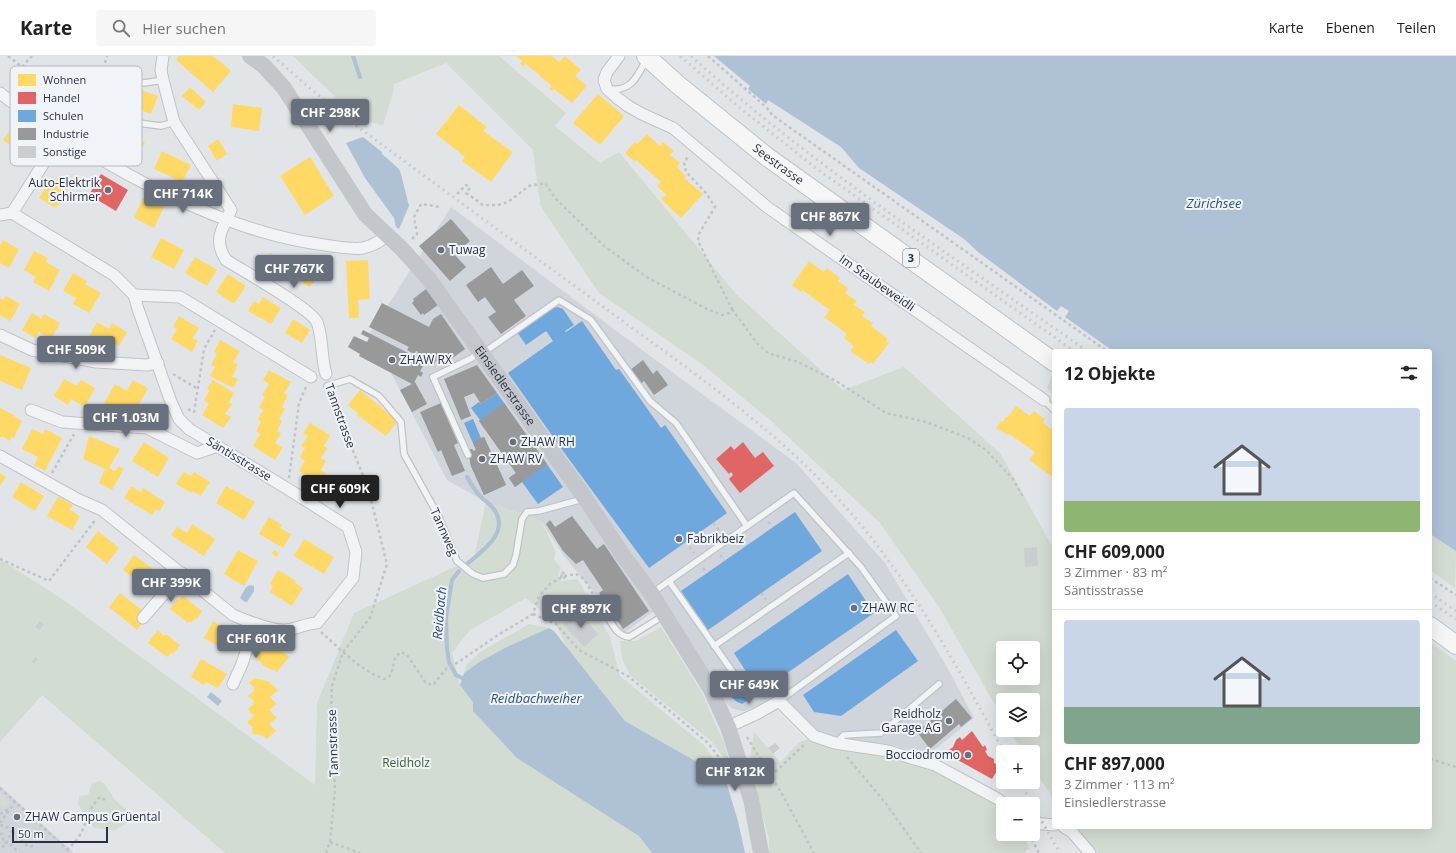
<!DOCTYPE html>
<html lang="de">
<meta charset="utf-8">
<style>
body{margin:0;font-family:"Open Sans",sans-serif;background:#f6f6f6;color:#222;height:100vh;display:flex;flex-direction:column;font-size:15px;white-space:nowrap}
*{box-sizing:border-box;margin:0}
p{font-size:13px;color:#767676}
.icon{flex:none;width:22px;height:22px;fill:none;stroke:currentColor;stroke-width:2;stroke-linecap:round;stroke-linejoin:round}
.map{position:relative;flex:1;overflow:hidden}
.panel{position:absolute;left:1052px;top:293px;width:380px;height:480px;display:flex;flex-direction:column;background:#fff;border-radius:4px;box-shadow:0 4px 16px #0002}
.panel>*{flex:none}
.fabs{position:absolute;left:996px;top:585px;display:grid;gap:8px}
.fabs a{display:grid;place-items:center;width:44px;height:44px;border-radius:4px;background:#fff;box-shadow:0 4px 16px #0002;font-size:20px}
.scale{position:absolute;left:12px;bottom:10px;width:96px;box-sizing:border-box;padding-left:4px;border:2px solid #273143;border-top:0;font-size:11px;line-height:14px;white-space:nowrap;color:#273143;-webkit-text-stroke:3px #f0f3f7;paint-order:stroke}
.price{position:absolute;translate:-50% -34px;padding:0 9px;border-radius:4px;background:#68707d;color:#fff;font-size:13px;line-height:26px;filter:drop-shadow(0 1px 2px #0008)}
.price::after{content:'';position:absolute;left:50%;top:24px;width:12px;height:9px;margin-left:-6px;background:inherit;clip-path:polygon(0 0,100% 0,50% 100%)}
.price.on{background:#222;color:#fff}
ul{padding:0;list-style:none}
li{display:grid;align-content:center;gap:8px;height:212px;padding:0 12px}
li+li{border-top:1px solid #e0e0e0}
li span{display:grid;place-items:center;height:124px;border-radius:4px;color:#555}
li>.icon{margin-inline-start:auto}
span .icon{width:72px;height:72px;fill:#fffc;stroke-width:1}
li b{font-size:17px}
h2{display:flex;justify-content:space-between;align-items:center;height:48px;padding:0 12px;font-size:17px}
header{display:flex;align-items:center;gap:24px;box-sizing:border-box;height:56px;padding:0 20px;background:#fff;border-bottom:1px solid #e0e0e0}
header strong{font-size:19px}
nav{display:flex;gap:22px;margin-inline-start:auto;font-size:14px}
.search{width:280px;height:36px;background:#f6f6f6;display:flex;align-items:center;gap:10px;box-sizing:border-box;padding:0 14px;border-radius:4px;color:#767676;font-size:15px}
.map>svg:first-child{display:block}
.built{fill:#d0d4db}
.green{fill:#d3dcd3;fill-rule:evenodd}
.water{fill:#afc1d5}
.homes{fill:#ffd966}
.shops{fill:#e06666}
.schools{fill:#6fa8dc}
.industry{fill:#999}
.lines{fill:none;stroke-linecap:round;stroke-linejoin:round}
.stream{stroke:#afc1d5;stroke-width:4}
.building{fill:#cbcdd0}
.service-casing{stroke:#c0c3c6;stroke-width:8}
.minor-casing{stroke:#c0c3c6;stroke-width:13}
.primary-casing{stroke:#bfc2c6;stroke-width:20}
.path{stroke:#c1c3c8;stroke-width:2.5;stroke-dasharray:3 3;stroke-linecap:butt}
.service{stroke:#f2f3f4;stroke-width:5.5}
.minor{stroke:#f2f3f4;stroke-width:11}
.secondary{stroke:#c3c6ca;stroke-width:16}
.primary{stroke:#f6f6f7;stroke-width:18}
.rail{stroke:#cbcccf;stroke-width:3;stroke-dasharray:2 4;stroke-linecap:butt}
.poi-dot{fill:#68707d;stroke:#f0f3f7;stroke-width:1.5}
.labels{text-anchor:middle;stroke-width:4;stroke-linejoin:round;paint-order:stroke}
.shield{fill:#f0f3f7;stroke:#636b79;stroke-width:1}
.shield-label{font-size:11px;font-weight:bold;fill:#273143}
.street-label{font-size:12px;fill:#273143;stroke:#f0f3f7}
.poi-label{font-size:12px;fill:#273143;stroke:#f0f3f7;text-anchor:start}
.park-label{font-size:12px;fill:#3c6034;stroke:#f0f3f7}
.water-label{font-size:13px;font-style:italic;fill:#2e507a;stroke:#f0f3f7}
.key{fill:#f0f3f7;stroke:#b4b9c1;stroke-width:1}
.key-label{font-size:11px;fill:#273143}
</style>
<header>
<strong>Karte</strong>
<div class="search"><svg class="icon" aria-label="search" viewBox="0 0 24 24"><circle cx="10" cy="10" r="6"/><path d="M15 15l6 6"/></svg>Hier suchen</div>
<nav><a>Karte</a><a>Ebenen</a><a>Teilen</a></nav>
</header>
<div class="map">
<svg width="1456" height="797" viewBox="0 0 1456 797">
<rect width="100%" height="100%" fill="#e2e5e8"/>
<!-- built -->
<g class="built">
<path d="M451,151L619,277L796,407L885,507L947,611L974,662L928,699L893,689L835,687L814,680L776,637L760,649L744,655L733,653L721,643L665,547L623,578L597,540L564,500L541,465L486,446L447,424L370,277Z"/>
<path d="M0,730L74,797H0Z"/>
</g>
<!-- green -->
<g class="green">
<path d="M293,0H499L566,57L555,70L600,107L619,96L736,238L843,334L904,311L1000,397L1051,488L1054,486V752L1050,737L1033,713V696H1022L1009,674H1033V644H1003V663L939,551L880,467L769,363L703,309L599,237L540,149L533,94L446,7L394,28L393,37L383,69L359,64ZM1003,592H1033V622H1003Z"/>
<path d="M1053,317L1054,318V341L1047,332Z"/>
<path d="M486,446L541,465L556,496L554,503L561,512L558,518L561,525L578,523L610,581L620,620L705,690L725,722L625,665L567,592L556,568L526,542L470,574L452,597L460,629L639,780L652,797H225L42,639L0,686V503L65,545L315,729L317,647L354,557L474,502Z"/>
<path d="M1430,478L1456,495L1455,532L1430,514Z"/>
<path d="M529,568L549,572L464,617L466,609L480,596Z"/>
<path d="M661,571L702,637L725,690L729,704L727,706L711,685L630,619L622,603L620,585H636Z"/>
<path d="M1430,586L1456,605V797H1099L1072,771H1430Z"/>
<path d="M754,676L780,706L800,686L814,680L935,709L997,747L1003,753V778H1023L1030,793L1025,795L1026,797H769V783L749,708Z"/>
<path d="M100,725L105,728L115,744L129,756V766L115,774L95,772L89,767L78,748L79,740L88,739L92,727Z"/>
<path d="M0,736L9,745L5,751L0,749Z"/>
</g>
<!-- water -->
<g class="water">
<path d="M714,0H1456V495L1430,478V295H1113L1065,261L1069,255L1061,250L1057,255L978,196L964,183L859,112L841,91L768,44L766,48L748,33L750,30Z"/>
<path d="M363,81L382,96V98L399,113L401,118L409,150L399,173L396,171L394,162L365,122L346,87Z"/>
<path d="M250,529L254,530V535L247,546H245L240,542L246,531Z"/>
<path d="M549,572L554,575L625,665L725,722L738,765L745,797H652L639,780L517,702L473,655V646L460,629L464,617L481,605L507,591Z"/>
<path d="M211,636L222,645L218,650L207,641Z"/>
</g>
<!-- homes -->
<g class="homes">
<path d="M179,0H213L231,15L213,36L176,4Z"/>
<path d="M516,0H552L559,6L565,0L581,14L575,20L587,30L572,47L554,33L552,35L549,33L552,30L526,8L523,10L520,8L522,5Z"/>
<path d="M94,22L125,32L127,29L158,40L151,58L120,47L119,51L88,40Z"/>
<path d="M190,31L206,46L199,54L182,40Z"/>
<path d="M598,38L624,60L600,89L573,67Z"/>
<path d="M233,48L262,52L259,75L231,71Z"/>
<path d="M459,49L487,71L483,75L513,96L491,126L462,105L465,101L436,78Z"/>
<path d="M17,65L37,79L23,99L3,84Z"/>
<path d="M118,71L145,86L136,103L109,88Z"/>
<path d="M647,78L660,90L663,86L674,95L670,99L680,107L677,111L686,120L684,122L703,138L681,162L661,143L666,139L657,130L661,126L636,104L635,106L625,97L635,86L637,88Z"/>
<path d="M218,83L227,98L217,105L208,90Z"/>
<path d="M162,95L191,109L182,126L154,113Z"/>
<path d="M310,101L334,140L305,159L280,120Z"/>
<path d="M52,121L69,131L56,152L39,142Z"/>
<path d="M143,142L164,151L154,172L134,162Z"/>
<path d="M161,182L184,194L174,213L151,201Z"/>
<path d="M3,184L19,193L9,212L0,207V190Z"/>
<path d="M34,195L48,202L46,206L60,214L49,235L33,226L36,221L24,214Z"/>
<path d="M270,197L297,213L295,217L300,210L317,222L310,231L293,220L291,224L263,207Z"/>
<path d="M195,201L217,214L207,230L185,217Z"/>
<path d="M368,204L370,243L358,244L359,262H349L346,205Z"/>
<path d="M809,205L824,216L827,212L840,222L838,225L848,232L845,237L857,245L854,249L865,256L862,260L873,267L871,270L888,283L886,285L889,287L873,308L871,306L869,308L850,295L854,290L844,282L847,278L824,261L830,254L802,234L801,236L792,229Z"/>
<path d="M73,217L87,225L85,228L101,237L89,257L73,248L76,242L63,235Z"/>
<path d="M228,218L246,230L234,248L216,236Z"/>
<path d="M6,240L20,248L10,265L0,259V242L3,244Z"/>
<path d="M263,241L281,252L271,268L248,255L254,245L259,248Z"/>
<path d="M32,257L41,263L44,258L60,267L51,283L39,276L35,282L22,274Z"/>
<path d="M179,260L199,272L193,282L198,285L192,296L171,283L177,273L173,271Z"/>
<path d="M293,263L310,274L302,287L285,277Z"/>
<path d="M97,266L109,273L112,267L127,276L119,290L109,284L105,290L89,281Z"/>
<path d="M220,284L240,295L233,306L238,309L232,321L238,323L233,332L210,320L215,311L211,309L217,298L214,296Z"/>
<path d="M0,299L31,312L22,334L0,325Z"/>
<path d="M269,314L291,326L284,337L288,339L282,351L285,353L279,363L282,365L277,375L281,377L275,387L283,391L275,404L253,390L260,378L256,375L261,366L258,363L263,354L259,351L265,341L262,339L269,328L263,324Z"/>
<path d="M64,323L77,330L81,324L95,332L85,351L71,343L68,349L54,340Z"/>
<path d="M133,324L148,332L135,356L122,349L119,354L104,347L115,328L127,335Z"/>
<path d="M213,324L234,337L229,346L232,348L225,358L231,361L223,372L202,359L209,348L204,344L210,334L207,333Z"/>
<path d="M360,334L398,365L386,380L357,359L358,357L348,349Z"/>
<path d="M1016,350L1030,360L1034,355L1045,363L1043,367L1054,375L1052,379L1054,380V422L1029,404L1035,396L1009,378L1008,379L996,372L1001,365L1003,366L1006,361H1008Z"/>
<path d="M0,352L14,359V360L22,365L14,382L12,381L10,385L2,380V381H0Z"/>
<path d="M310,367L330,379L324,390L327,392L321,402L326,405L321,414L327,419L321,429L299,415L305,405L300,401L305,392L301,390L308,380L303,377Z"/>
<path d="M32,373L43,378L45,373L62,382L45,415L34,409L38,401L22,393Z"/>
<path d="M89,380L120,393L109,412L115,415L118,410L124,413L112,434L99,427L105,413L83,403Z"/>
<path d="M144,386L169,402L158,421L132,405Z"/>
<path d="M184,416L191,420L194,416L210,426L201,440L193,435L191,437L176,428Z"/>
<path d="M0,417L6,421L0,430Z"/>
<path d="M21,426L44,440L35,455L12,441Z"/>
<path d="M131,430L141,436L143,432L165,446L160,455L156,453L152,459L124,442Z"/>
<path d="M226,430L255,446L244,464L216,447Z"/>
<path d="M58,441L73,449L70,454L80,460L72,474L47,460Z"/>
<path d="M269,461L282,469L280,472L291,478L283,492L259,478Z"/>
<path d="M192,468L215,483L204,500L171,479L177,471L187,477Z"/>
<path d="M98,475L119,492L107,508L86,491Z"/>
<path d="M304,483L334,501L324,518L294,500Z"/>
<path d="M238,494L258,505L244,530L224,518Z"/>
<path d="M274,494L279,497L277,501L272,498Z"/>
<path d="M134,499L156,515L145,530L123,514Z"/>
<path d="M278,514L296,525L295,527L303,532L292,550L270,536L273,530L270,528Z"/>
<path d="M120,537L143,555V566L137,574L109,551Z"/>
<path d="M183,540L202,555L197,563L195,562L191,567L189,565L188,567L170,553L177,543L179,544Z"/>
<path d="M213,565L239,580L229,596L204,582Z"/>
<path d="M158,574L164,580L166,578L180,589L173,598L171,597L167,601L148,587Z"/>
<path d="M268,585L274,591L275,589L289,601L277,616L264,610L256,601Z"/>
<path d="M201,603L227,618L218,632L206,626L204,629L191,621Z"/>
<path d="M254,622L268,625L278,634L270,641L277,648L269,654L277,662L269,668L276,675L267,683L263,680L251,677L253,672L247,666L253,661L254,658H251L248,653L253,648L254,645L248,640L254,635V631L249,627Z"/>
</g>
<!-- shops -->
<g class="shops">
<path d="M101,118L128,134L116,155L89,139Z"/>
<path d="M743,386L755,402L763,396L774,410L740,437L729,423L733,419L731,416L729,418L716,403L731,390L734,394Z"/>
<path d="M972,675L983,691L985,689L987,694L985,695L988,700L994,703V707L1000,710L992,723L945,697L953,691L956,684L960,681L962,684Z"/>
</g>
<!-- schools -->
<g class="schools">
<path d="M558,251L563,253L574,269L565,275L566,276L582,265L616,314L619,313L661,372L665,369L727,457L649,512L563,395L508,317L553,285L546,275L526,289L517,276L553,252Z"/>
<path d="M497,337L563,431L538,448L522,426L515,431L509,422L516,417L479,365L480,364L471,352L479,346L481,348Z"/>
<path d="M473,363L481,382L484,381L506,429L484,439L471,410L468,394L472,393L473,395L476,394L464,367Z"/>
<path d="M795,456L822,495L708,574L681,535Z"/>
<path d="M848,518L874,557L742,648L737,646L729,639L751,623L734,597Z"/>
<path d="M896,574L918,605L841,660L814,656L803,639Z"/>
</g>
<!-- industry -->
<g class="industry">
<path d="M451,163L470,185L454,198L466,211L450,225L419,190Z"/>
<path d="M491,211L503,228L522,214L534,230L514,244L526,260L501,278L488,261L496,256L485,241L478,246L466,229Z"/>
<path d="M426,233L438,249L424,259L423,257L421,259L412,247L414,245L413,243Z"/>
<path d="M382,247L429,271L433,263L441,258L465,293L443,309L436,305L434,308L428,305L427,308L425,307L420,315L423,317L421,321L418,319L414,327L415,326L427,348L412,356L400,334L412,328L359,300L360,298L348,291L354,280L367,286L369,282L361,278L363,274L416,301L418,296L416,295L414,298L407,294L409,291L369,271Z"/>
<path d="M643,304L653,318L657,314L668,329L654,339L644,325L640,328L630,314Z"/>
<path d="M477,309L497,337L481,348L474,337L464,341L471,360L461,364L444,323Z"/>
<path d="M441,347L458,387L454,389L465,415L452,420L441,394L438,396L420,356Z"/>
<path d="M504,347L547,408L515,431L509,422L516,417L479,365Z"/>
<path d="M484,381L506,429L484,439L471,410L468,394L472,393L473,395L476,394L473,386Z"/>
<path d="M572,460L597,493L604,488L649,555L623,573L599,537L603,534L583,504L576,508L563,495L546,468L550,464L555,471Z"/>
<path d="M956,643L972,662L961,671L959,668L930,693L917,676Z"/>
</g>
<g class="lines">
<!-- stream -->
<g class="stream">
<path d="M353,0L360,21"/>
<path d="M467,421C471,428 475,435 481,441C485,445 490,448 493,452C511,475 484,494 468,507"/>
<path d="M459,515L452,524L446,562L447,593L449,606L456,619L462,622"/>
</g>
</g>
<!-- building -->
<g class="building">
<path d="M1037,491L1038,510L1025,511L1024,492Z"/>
<path d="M578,555L598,578L584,591L563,568Z"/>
<path d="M40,565L44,569L39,574L35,571Z"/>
<path d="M35,601L38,603L34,608L32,606Z"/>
<path d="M775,687L780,692L773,698L768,692Z"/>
</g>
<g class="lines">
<defs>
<g id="service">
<path d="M104,15L144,27L163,24"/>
<path d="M609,33C631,36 637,21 646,4"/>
<path d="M41,66L50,57L60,52L78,51L138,67L161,70L174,66"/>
<path d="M483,297L559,244L591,264L650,345L676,367L747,470"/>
<path d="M327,330L350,323L379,340L401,366L404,398L439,461L457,505L473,518L483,522L504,518L513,509L516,499L522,463L527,456L539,455L583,443"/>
<path d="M1044,344L1054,354"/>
<path d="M468,399L433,321L472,302L478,296"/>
<path d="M669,525L737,622"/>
<path d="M652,537L794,437L861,511L896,560L779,645"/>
<path d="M606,558C612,568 617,580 629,581L663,560"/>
<path d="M714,590L849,497"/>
<path d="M836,687L844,679L881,677L939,628"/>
</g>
<g id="minor">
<path d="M163,0L161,14L163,24L174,66L231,154C222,174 213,183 226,204C243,215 310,252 317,266C323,281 321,302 326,318"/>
<path d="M619,0L607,16L604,24L607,33L616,41L628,50L642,58L673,72L767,151L1044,344"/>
<path d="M0,37C11,46 23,54 35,61C70,86 106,107 144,127C200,155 256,179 318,188C330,190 352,194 363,192C373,190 380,185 387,180"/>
<path d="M0,159L12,157"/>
<path d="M134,239L180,241L311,321"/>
<path d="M0,279L32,294L96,306L147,309L158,307"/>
<path d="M31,354L62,366L147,372L197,397L218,390"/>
<path d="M0,400L77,443L102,454L233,559C247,565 268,574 284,574C295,574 306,567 317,567L353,522L356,496L348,471L288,433L189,373L179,363L171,346L138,253L134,239L114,219L12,157L61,80"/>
<path d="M143,562L182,517"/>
<path d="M233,628L242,608L255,568"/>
<path d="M728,671L758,657L779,645L814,680L835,687L888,695L935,709L998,743L1004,748"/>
<path d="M1033,767L1054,769"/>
<path d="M1064,771L1072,776L1090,797"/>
</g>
<g id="primary">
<path id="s2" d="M646,0L677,28L766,100L1054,306"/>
<path d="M1430,570L1456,589"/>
</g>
</defs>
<!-- service casing -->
<use href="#service" class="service-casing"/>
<!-- minor casing -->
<use href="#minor" class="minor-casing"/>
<!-- primary casing -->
<use href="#primary" class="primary-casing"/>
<!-- path -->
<g class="path">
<path d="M8,0L22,11L32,0"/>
<path d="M708,0L767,52L772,59L1107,295"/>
<path d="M105,7L107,0"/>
<path d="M457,138L466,129L470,132L466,137L483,149H498L508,146L529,130L545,127L555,142L604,190L648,222L707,253L722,259L729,257L732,253L698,185L699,178L715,151L706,137L689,119L686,116L684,107L689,99"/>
<path d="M412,183L417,178L414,161L421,148L441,151"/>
<path d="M732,253L756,286L768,297L798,306L836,325L886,357L926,366L968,382L986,394L1013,423L1023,441"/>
<path d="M173,318L198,333"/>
<path d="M188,353L194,356L204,293L215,274"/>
<path d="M52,417L74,378"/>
<path d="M289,422L299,347L306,331"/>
<path d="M768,466L773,471"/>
<path d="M713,467L722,478"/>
<path d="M686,486L694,497"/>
<path d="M720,499L725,505"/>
<path d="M0,503L49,525L96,463"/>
<path d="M703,512L707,517"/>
<path d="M562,516L566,520L564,522H561Z"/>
<path d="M1430,522L1456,539"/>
<path d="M761,537L766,544"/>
<path d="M533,558L556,568L579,594L628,620L708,687L724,708"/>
<path d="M321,576C340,593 360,614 384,623L391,619L395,602L401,596L407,599L426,627L433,629L446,613L460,605L498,579L533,558L539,540L550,528L564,520L576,518L584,523L601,551"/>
<path d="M747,681L782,738L814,797"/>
<path d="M847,701L887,749L921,797"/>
<path d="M1430,703L1456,711"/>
<path d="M771,720L806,687"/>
<path d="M0,732L71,797"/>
<path d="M0,758L9,753"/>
<path d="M0,767L15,746"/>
<path d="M0,769L7,771L12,776L7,786L0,794"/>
<path d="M12,776C19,781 22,786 29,791L36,789"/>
<path d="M0,777L3,779V786L10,788L19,797"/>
<path d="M1029,778L1039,797"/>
<path d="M330,786L360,797"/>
<path d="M67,794C72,789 78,783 81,777C88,764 89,751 100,741L104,743V747"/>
<path d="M326,797L330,786L335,733L334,705L331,661L332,630L343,596L370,562L387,508L368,432L330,338"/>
</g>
<!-- service -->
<use href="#service" class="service"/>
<!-- minor -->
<use href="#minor" class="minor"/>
<!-- secondary -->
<path class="secondary" id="s1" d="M250,0L264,10L284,32L365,158L402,193L428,222L585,442L622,498L651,537L710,632L728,671L751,743L761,797"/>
<!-- primary -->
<use href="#primary" class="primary"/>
<!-- rail -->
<g class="rail">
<path d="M273,0L306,29L358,71C445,135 532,199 620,263C698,320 777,375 842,447C910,523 955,607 1004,696"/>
<path d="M680,0L740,52L817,113L1074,295"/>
<path d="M691,0C813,110 952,200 1087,295"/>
<path d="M1430,537L1456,555"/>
<path d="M1430,546L1456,563"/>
<path d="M1020,726L1032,748"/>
<path d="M1033,750L1060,797"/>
</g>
</g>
<!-- markers -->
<g class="poi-dot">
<circle cx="108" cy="134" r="4"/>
<circle cx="441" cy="194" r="4"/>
<circle cx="392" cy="304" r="4"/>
<circle cx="513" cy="386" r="4"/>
<circle cx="482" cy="403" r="4"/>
<circle cx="679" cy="483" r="4"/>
<circle cx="854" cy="552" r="4"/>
<circle cx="949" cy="665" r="4"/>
<circle cx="968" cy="699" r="4"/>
<circle cx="17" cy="761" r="4"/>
</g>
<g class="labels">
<!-- shield labels -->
<rect class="shield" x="903" y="193" width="16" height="18" rx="3"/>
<g class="shield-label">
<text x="911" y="206">3</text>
</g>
<!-- street labels -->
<g class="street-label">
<text dy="4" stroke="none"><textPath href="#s2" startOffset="171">Seestrasse</textPath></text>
<text transform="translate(877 227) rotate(35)" y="4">Im Staubeweidli</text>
<text dy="4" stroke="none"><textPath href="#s1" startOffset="419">Einsiedlerstrasse</textPath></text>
<text transform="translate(340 360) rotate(70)" y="4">Tannstrasse</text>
<text transform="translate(239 403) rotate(31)" y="4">Säntisstrasse</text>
<text transform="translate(444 476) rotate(66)" y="4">Tannweg</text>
<text transform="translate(333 687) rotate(-92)" y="4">Tannstrasse</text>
</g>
<!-- poi labels -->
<g class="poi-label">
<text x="100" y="131" text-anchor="end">Auto-Elektrik<tspan x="100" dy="14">Schirmer</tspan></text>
<text x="449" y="198">Tuwag</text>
<text x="400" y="308">ZHAW RX</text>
<text x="521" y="390">ZHAW RH</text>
<text x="490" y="407">ZHAW RV</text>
<text x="687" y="487">Fabrikbeiz</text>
<text x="862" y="556">ZHAW RC</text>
<text x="941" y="662" text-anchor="end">Reidholz<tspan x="941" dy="14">Garage AG</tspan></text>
<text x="960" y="703" text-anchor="end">Bocciodromo</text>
<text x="25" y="765">ZHAW Campus Grüental</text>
</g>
<!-- park labels -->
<g class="park-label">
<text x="406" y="711">Reidholz</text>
</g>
<!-- water labels -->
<g class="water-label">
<text x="1214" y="152">Zürichsee</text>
<text transform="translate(439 557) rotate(-85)" y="5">Reidbach</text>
<text x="536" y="647">Reidbachweiher</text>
</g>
</g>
<!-- legend -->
<rect x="10" y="10" width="132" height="100" rx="6" class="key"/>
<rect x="18" y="18" width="18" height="12" fill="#ffd966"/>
<rect x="18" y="36" width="18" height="12" fill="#e06666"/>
<rect x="18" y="54" width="18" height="12" fill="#6fa8dc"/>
<rect x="18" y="72" width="18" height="12" fill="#999"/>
<rect x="18" y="90" width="18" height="12" fill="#cbcdd0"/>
<g class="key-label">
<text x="43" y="28">Wohnen</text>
<text x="43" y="46">Handel</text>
<text x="43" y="64">Schulen</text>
<text x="43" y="82">Industrie</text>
<text x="43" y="100">Sonstige</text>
</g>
</svg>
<div class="fabs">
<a><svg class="icon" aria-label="locate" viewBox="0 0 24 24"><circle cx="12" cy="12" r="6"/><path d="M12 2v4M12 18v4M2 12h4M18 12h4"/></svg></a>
<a><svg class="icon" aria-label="layers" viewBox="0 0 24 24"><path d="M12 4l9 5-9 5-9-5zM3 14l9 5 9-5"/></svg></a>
<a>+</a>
<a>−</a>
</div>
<div class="scale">50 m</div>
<b class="price" style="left:330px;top:77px">CHF 298K</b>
<b class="price" style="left:183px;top:158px">CHF 714K</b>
<b class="price" style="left:830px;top:181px">CHF 867K</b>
<b class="price" style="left:294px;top:233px">CHF 767K</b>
<b class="price" style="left:76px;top:314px">CHF 509K</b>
<b class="price" style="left:126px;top:382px">CHF 1.03M</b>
<b class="price on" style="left:340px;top:453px">CHF 609K</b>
<b class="price" style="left:171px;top:547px">CHF 399K</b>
<b class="price" style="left:581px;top:573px">CHF 897K</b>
<b class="price" style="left:256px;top:603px">CHF 601K</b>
<b class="price" style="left:749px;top:649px">CHF 649K</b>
<b class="price" style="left:735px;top:736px">CHF 812K</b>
<section class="panel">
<h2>12 Objekte<svg class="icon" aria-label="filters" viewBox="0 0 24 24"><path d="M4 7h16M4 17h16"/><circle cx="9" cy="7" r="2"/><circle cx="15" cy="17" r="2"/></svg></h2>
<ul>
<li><span style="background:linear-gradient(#c9d6e8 75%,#8fb573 0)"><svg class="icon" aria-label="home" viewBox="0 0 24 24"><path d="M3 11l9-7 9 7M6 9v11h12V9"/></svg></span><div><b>CHF 609,000</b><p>3 Zimmer · 83 m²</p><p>Säntisstrasse</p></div></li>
<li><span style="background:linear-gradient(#c9d6e8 70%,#7fa58c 0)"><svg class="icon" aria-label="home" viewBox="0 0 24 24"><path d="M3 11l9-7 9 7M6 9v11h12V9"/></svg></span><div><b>CHF 897,000</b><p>3 Zimmer · 113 m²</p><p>Einsiedlerstrasse</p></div></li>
</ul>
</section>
</div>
